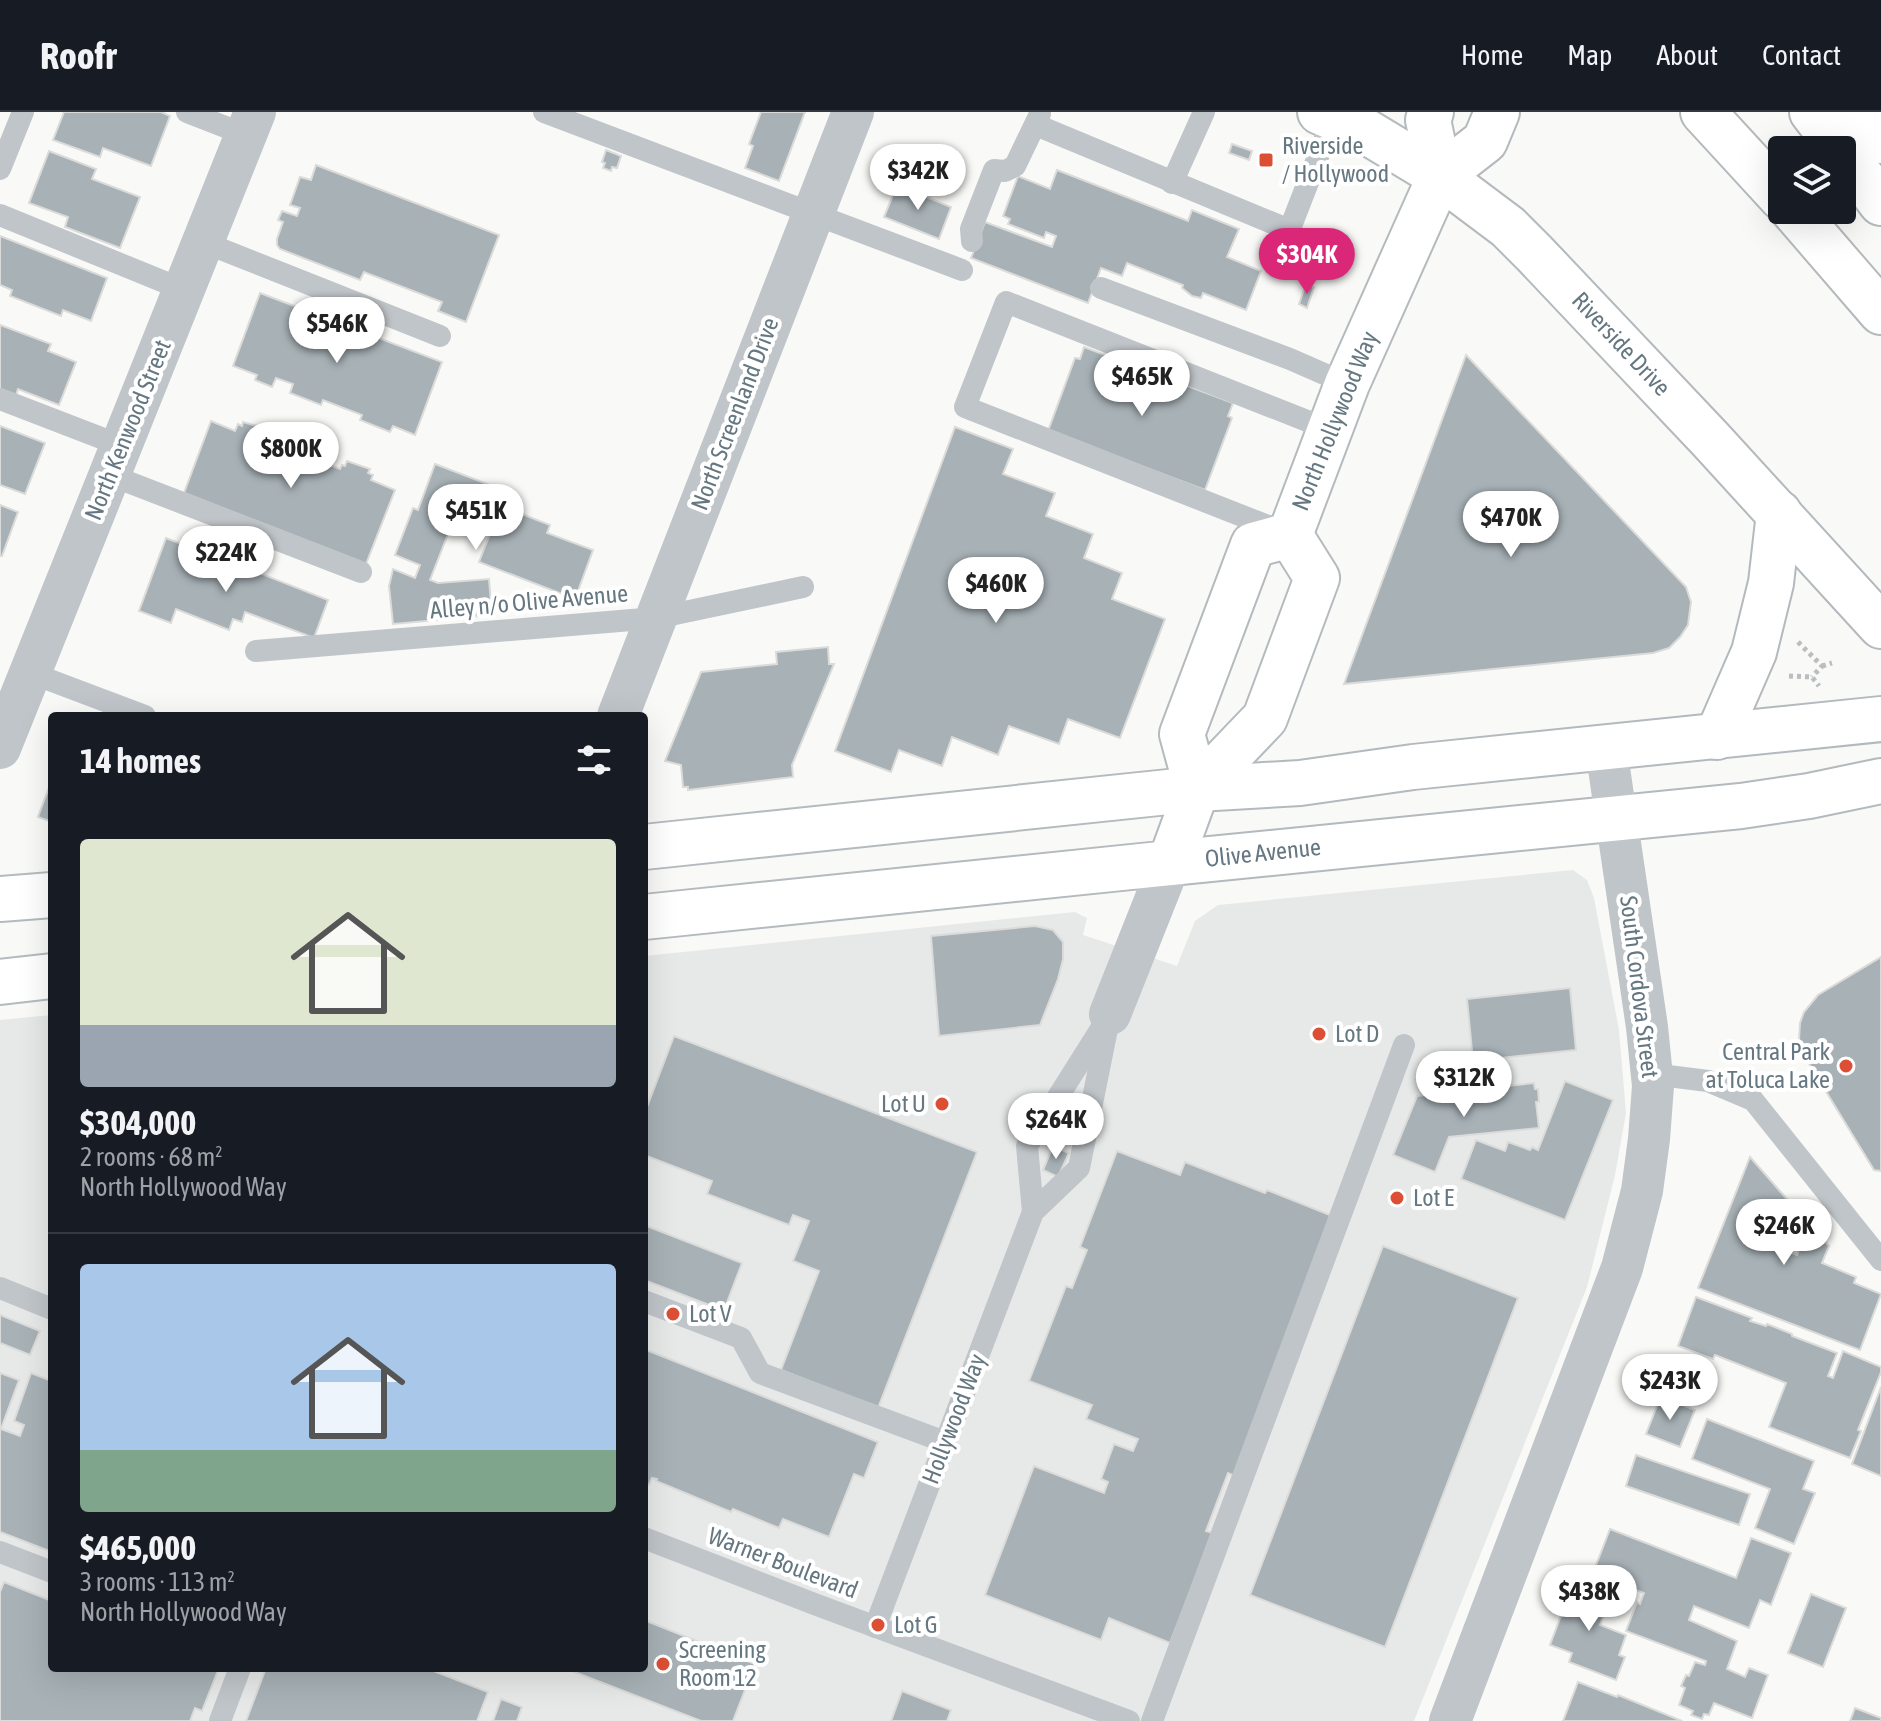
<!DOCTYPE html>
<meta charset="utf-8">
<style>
body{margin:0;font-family:"Asap Condensed",sans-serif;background:#20242c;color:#f1f3f6;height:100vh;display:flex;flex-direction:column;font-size:30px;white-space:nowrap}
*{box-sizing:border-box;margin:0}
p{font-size:26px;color:#9ea1a6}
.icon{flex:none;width:44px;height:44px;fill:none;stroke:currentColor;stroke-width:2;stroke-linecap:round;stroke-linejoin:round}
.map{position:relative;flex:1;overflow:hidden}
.panel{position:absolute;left:48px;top:600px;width:600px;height:960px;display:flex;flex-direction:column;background:#171b24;border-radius:8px;box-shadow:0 8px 32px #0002}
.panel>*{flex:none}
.tools{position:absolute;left:1768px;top:24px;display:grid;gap:16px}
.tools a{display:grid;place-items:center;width:88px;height:88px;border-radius:8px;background:#171b24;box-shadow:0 8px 32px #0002;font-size:40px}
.price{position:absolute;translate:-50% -68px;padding:0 18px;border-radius:28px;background:#fff;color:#222;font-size:26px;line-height:52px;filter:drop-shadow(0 2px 4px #0008)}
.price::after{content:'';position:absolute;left:50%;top:48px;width:24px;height:18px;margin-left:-12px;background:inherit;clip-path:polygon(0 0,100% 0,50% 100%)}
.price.on{background:#db2777;color:#fff}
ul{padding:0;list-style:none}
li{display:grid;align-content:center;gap:16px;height:424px;padding:0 32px}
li+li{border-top:2px solid #363941}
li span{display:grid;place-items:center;height:248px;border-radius:8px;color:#555}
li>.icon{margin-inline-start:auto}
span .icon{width:144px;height:144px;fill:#fffc;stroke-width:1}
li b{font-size:34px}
h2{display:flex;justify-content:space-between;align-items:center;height:96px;padding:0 32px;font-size:34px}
header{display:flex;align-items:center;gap:48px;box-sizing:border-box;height:112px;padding:0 40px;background:#171b24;border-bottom:2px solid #363941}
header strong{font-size:38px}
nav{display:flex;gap:44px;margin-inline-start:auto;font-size:28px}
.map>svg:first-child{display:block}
.built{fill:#e7e9e8}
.building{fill:#a7b1b6;stroke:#dbdbd9;stroke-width:2}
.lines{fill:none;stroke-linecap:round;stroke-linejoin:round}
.secondary-casing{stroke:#b3b9bd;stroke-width:48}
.primary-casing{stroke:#b4babd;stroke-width:48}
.highway-casing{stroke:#b4b9bc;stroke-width:48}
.path{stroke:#bbbec1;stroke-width:5;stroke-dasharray:4 4;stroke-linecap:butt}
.lane{stroke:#c0c5c9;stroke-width:22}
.street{stroke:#c0c5c9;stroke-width:42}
.secondary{stroke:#fff;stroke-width:44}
.primary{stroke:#fff;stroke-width:44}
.highway{stroke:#fff;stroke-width:44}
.poi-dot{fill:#dc4f34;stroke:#fff;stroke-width:3}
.labels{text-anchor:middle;stroke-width:8;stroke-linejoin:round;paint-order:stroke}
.poi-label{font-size:24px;fill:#657781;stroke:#fff;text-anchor:start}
.street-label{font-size:24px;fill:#657781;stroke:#fff}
</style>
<header>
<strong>Roofr</strong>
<nav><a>Home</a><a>Map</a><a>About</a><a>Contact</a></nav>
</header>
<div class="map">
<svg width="1881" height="1609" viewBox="0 0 1881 1609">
<rect width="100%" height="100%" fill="#f9f9f7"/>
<!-- built -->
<path class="built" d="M1573,758L1587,768L1594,786L1619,918L1626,1001L1615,1063L1587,1175L1414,1609H0V908L52,903V1556H644V844L1075,800L1087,806L1083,823L1177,854L1195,809L1218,793Z"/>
<!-- building -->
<g class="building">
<path d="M64,0H161L170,4L151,54L103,36L100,45L53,28Z"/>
<path d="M761,0H805L779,69L745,56L753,34L749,32Z"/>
<path d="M1232,32L1252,39L1249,48L1229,41Z"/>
<path d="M606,38L621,44L617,56L612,55L611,59L603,56L605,51L602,50Z"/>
<path d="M49,39L96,57L92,67L140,85L120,136L65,115L68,105L29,91Z"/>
<path d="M316,53L499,123L466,210L438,199L442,190L364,160L360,168L280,137L277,133V127L283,110L278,108L282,99L297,104L300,96L290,93L300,65L311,68Z"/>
<path d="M1057,58L1188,109L1192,98L1239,117L1227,145L1261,159L1246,198L1203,181L1201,186L1192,184L1182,176L1183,173L1127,151L1122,164L1101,156L1088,191L971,146L985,110L1052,135L1056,124L1046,120L1044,126L1008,112L1010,107L1003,104L1018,64L1050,77Z"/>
<path d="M897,73L951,95L939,127L884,105Z"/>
<path d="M0,124L107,166L91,209L63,198L61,204L10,184L12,178L0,173Z"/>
<path d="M1306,172L1314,175L1307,196L1299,192Z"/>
<path d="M260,181L442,250L415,323L393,314L390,320L360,308L362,303L323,288L321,293L290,281L293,272L276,266L272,275L255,268L257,263L233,254Z"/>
<path d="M0,213L51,232L48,239L76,250L59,293L18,277L16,283L0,277Z"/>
<path d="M1084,235L1233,291L1228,304L1232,306L1205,378L1048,319L1075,246L1080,247Z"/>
<path d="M1466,243L1686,475L1691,490L1688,513L1680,525L1669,536L1653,541L1344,572Z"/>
<path d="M211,309L235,319L238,312L242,314L243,310L257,314L251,328L269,335L273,325L278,327L279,324L293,329L292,332L303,337L302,342L340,357L342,353L345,354L347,349L370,357L368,361L373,363L371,368L395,378L366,452L184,381Z"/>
<path d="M0,314L45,331L25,382L0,373Z"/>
<path d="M955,315L1013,337L1003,362L1055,381L1046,404L1093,422L1084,446L1122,461L1112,487L1165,507L1120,626L1068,607L1059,632L1009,614L998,643L952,625L942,654L899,638L891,660L835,639Z"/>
<path d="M435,352L490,373L486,384L510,394L509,397L550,413L547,421L593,438L575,487L479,450L496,407L480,401L473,420L452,412L430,468L438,471L489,467L492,503L393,512L389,474L393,457L415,466L420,453L395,443L413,396L418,398Z"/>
<path d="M0,393L18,400L2,444H0Z"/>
<path d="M166,426L192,436L190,442L251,465L254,459L328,488L314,526L245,500L242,510L233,507L229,518L176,497L171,511L139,499Z"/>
<path d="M828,535L829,552H834L792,653L793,665L688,678V675H683L681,653L665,649L701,560L777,552L776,540Z"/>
<path d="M51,670H52V710L38,705Z"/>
<path d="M1035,814L1053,818L1063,830V847L1058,867L1040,913L939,924L931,824Z"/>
<path d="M1881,845V1059L1874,1058L1802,940L1799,928L1800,911L1804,900L1818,883Z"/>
<path d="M1570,876L1576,938L1473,949L1467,887Z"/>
<path d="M674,924L977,1040L878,1296L781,1258L819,1159L793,1149L809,1109L793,1103L789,1113L707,1082L712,1069L644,1043V1003Z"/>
<path d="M1565,969L1613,988L1565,1108L1461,1067L1476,1028L1505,1039L1508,1030L1530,1038L1532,1035L1538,1038Z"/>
<path d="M1534,971L1535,977H1538L1539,990H1536L1539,1016L1449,1025L1435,1060L1393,1043L1417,984Z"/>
<path d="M1053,1034L1069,1041L1058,1065L1043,1058Z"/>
<path d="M1117,1039L1180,1063L1185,1050L1265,1081L1267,1078L1335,1105L1235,1364L1228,1361L1206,1419L1213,1421L1170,1531L1109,1506L1101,1528L985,1483L1034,1354L1104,1381L1108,1370L1101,1367L1114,1332L1133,1339L1138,1327L1086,1307L1092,1293L1029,1269L1066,1174L1072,1176L1087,1138L1080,1135Z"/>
<path d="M1750,1045L1808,1111L1798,1137L1771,1127L1769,1132L1797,1143L1809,1112L1829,1134L1822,1151L1856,1165L1854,1171L1881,1182L1860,1238L1698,1176Z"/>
<path d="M644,1113L742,1151L726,1193L723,1196H717L644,1168Z"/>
<path d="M1383,1134L1518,1186L1385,1535L1250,1483Z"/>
<path d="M1696,1185L1752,1206L1750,1209L1766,1214L1767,1212L1792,1222V1224L1837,1241L1828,1264L1833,1266L1843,1239L1881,1255V1260L1858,1318L1861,1319L1850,1346L1769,1315L1786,1271L1715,1243L1713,1247L1678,1234Z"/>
<path d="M0,1203L40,1219L30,1243L0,1231Z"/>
<path d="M644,1237L878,1330L864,1366L854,1362L829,1425L783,1407L779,1416L733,1397L731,1400L656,1369L657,1367L652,1366L649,1373L644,1371Z"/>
<path d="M0,1261L19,1268L1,1317L20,1324L24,1313L14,1309L31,1261L52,1269V1440L0,1420Z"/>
<path d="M1881,1275V1364L1852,1352Z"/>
<path d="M1661,1284L1695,1298L1680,1335L1646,1322Z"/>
<path d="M1707,1307L1814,1349L1803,1377L1815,1381L1794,1432L1755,1416L1770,1377L1692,1347Z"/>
<path d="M1636,1343L1750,1382L1739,1413L1626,1374Z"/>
<path d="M1610,1417L1736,1466L1751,1426L1791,1441L1771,1493L1760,1488L1749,1516L1694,1494L1689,1508L1737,1529L1727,1557L1745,1565L1749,1556L1768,1563L1752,1606L1714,1591L1709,1603L1704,1602L1702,1607L1691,1603L1693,1599L1679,1593L1685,1576L1681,1574L1686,1563L1689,1564L1695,1550L1705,1553L1706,1549L1626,1519L1637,1490L1640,1492L1644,1481L1593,1461Z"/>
<path d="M1574,1469L1611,1483L1600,1513L1626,1523L1619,1543L1625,1545L1616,1568L1569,1550L1572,1541L1550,1533Z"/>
<path d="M4,1470L52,1489V1556H219L202,1599L195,1596L190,1609H0V1480Z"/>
<path d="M1811,1482L1846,1496L1823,1555L1788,1541Z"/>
<path d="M644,1508L755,1552L733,1609H701L564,1556H644Z"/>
<path d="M266,1556H426L488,1580L477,1609H246Z"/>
<path d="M1578,1570L1617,1585L1618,1583L1682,1609H1563Z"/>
<path d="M902,1579L951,1598L947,1609H891Z"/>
<path d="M501,1587L522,1595L517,1609H493Z"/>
<path d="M1855,1596L1881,1606V1609H1850Z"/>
</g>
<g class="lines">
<defs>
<g id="secondary">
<path d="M1497,0L1485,29L1440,64L1508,115L1535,142L1711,328L1881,514"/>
<path d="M1717,625L1754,540L1771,471L1779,401"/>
<path d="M1197,677L1300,671L1413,655L1881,607"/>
<path d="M1170,751L1741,694L1809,684L1881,669"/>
</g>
<g id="primary">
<path d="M1320,0L1367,20L1440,64"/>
<path d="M1290,423L1347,272L1440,64L1428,8L1431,0"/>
<path d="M1197,677L1182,622L1253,433L1290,423"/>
<path d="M644,735L1197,677"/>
<path d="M0,787L52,783"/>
<path d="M644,805L1170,751L1197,677L1265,606L1317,466L1290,423"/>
<path d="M0,870L52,864"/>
</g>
<g id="highway">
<path d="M1703,0L1782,86"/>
<path d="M1812,0L1841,38"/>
<path d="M1859,0L1881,29"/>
<path d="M1842,39L1881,91"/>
<path d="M1793,98L1881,200"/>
</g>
</defs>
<!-- secondary casing -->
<use href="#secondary" class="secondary-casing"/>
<!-- primary casing -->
<use href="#primary" class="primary-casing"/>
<!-- highway casing -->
<use href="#highway" class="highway-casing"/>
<!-- path -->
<g class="path">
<path d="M1798,530L1822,554L1812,565"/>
<path d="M1822,554L1832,551"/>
<path d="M1789,564L1812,565L1819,574"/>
</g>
<!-- lane -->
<g class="lane">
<path d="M187,0L246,23"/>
<path d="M544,0L962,158"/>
<path d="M1036,13L1282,115L1291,114L1333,6"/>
<path d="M0,57L23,0"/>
<path d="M1172,71L1204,0"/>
<path d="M0,103L184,178"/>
<path d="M972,129L971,117L994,58L1005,59L1015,54L1040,2"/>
<path d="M203,130L440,224"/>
<path d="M1101,176L1290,247L1347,272"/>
<path d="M0,287L122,334"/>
<path d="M110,363L361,460"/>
<path d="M1283,420L965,295L1006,190L1330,318"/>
<path d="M256,539L656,506L803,475"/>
<path d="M31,561L145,604"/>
<path d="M1652,962L1708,969L1753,988L1881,1148"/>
<path d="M1033,1100L1027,1034L1102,915"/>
<path d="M0,1176L52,1197"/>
<path d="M644,1189L741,1226L760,1261L945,1330"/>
<path d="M644,1426L817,1493L1129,1609"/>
<path d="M0,1440L52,1460"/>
<path d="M875,1515L1033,1100L1079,1056L1110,902"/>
<path d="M220,1609L240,1556"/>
<path d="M1152,1609L1404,933"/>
</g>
<!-- street -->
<g class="street">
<path d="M618,604L853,0"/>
<path d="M0,636L255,0"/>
<path d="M1110,902L1170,751"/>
<path d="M1450,1609L1622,1156L1642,1079L1649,1027L1653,974L1647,915L1606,636"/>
</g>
<!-- secondary -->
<use href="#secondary" class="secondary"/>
<!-- primary -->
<use href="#primary" class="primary"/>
<!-- highway -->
<use href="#highway" class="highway"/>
</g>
<!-- markers -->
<g class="poi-dot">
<rect x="1258" y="40" width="16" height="16" rx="4"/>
<circle cx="1319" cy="922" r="8"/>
<circle cx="1846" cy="954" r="8"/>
<circle cx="942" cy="992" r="8"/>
<circle cx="1397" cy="1086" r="8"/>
<circle cx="673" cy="1202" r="8"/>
<circle cx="878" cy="1513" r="8"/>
<circle cx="663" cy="1552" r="8"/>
</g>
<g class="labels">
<!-- poi labels -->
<g class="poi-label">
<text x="1282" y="42">Riverside<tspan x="1282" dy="28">/ Hollywood</tspan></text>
<text x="1335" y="930">Lot D</text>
<text x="1830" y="948" text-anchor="end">Central Park<tspan x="1830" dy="28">at Toluca Lake</tspan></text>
<text x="926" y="1000" text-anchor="end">Lot U</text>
<text x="1413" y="1094">Lot E</text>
<text x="689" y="1210">Lot V</text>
<text x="894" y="1521">Lot G</text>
<text x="679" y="1546">Screening<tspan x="679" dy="28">Room 12</tspan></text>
</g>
<!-- street labels -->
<g class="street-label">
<text transform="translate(1621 232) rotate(47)" y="8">Riverside Drive</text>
<text transform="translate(735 302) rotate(-69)" y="8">North Screenland Drive</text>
<text transform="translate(1335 309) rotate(-68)" y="8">North Hollywood Way</text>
<text transform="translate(128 318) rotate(-68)" y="8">North Kenwood Street</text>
<text transform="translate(529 490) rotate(-5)" y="8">Alley n/o Olive Avenue</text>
<text transform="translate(1263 741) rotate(-6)" y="8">Olive Avenue</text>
<text transform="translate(1639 875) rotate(83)" y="8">South Cordova Street</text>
<text transform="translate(954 1307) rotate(-69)" y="8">Hollywood Way</text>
<text transform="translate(783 1451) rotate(21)" y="8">Warner Boulevard</text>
</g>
</g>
</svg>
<div class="tools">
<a><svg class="icon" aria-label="layers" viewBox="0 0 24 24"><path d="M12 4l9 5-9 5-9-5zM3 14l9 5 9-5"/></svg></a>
</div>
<b class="price" style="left:918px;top:100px">$342K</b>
<b class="price on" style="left:1307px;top:184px">$304K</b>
<b class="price" style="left:337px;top:253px">$546K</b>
<b class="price" style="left:1142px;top:306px">$465K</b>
<b class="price" style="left:291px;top:378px">$800K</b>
<b class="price" style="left:476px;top:440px">$451K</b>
<b class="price" style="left:1511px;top:447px">$470K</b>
<b class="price" style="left:226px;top:482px">$224K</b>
<b class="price" style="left:996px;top:513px">$460K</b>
<b class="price" style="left:1464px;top:1007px">$312K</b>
<b class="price" style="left:1056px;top:1049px">$264K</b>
<b class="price" style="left:1784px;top:1155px">$246K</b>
<b class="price" style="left:1670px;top:1310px">$243K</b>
<b class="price" style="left:1589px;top:1521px">$438K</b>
<section class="panel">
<h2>14 homes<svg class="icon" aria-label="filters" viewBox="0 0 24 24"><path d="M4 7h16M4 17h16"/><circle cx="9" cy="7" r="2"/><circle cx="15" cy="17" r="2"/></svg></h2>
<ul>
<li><span style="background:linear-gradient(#dfe7d0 75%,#9aa5b1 0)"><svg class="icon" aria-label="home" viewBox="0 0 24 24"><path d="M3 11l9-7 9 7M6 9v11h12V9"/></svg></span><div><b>$304,000</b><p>2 rooms · 68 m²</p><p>North Hollywood Way</p></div></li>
<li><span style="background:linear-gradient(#a9c7e8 75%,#7fa58c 0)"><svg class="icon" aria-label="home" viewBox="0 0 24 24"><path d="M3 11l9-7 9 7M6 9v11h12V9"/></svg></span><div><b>$465,000</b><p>3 rooms · 113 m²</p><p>North Hollywood Way</p></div></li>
</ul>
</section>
</div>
